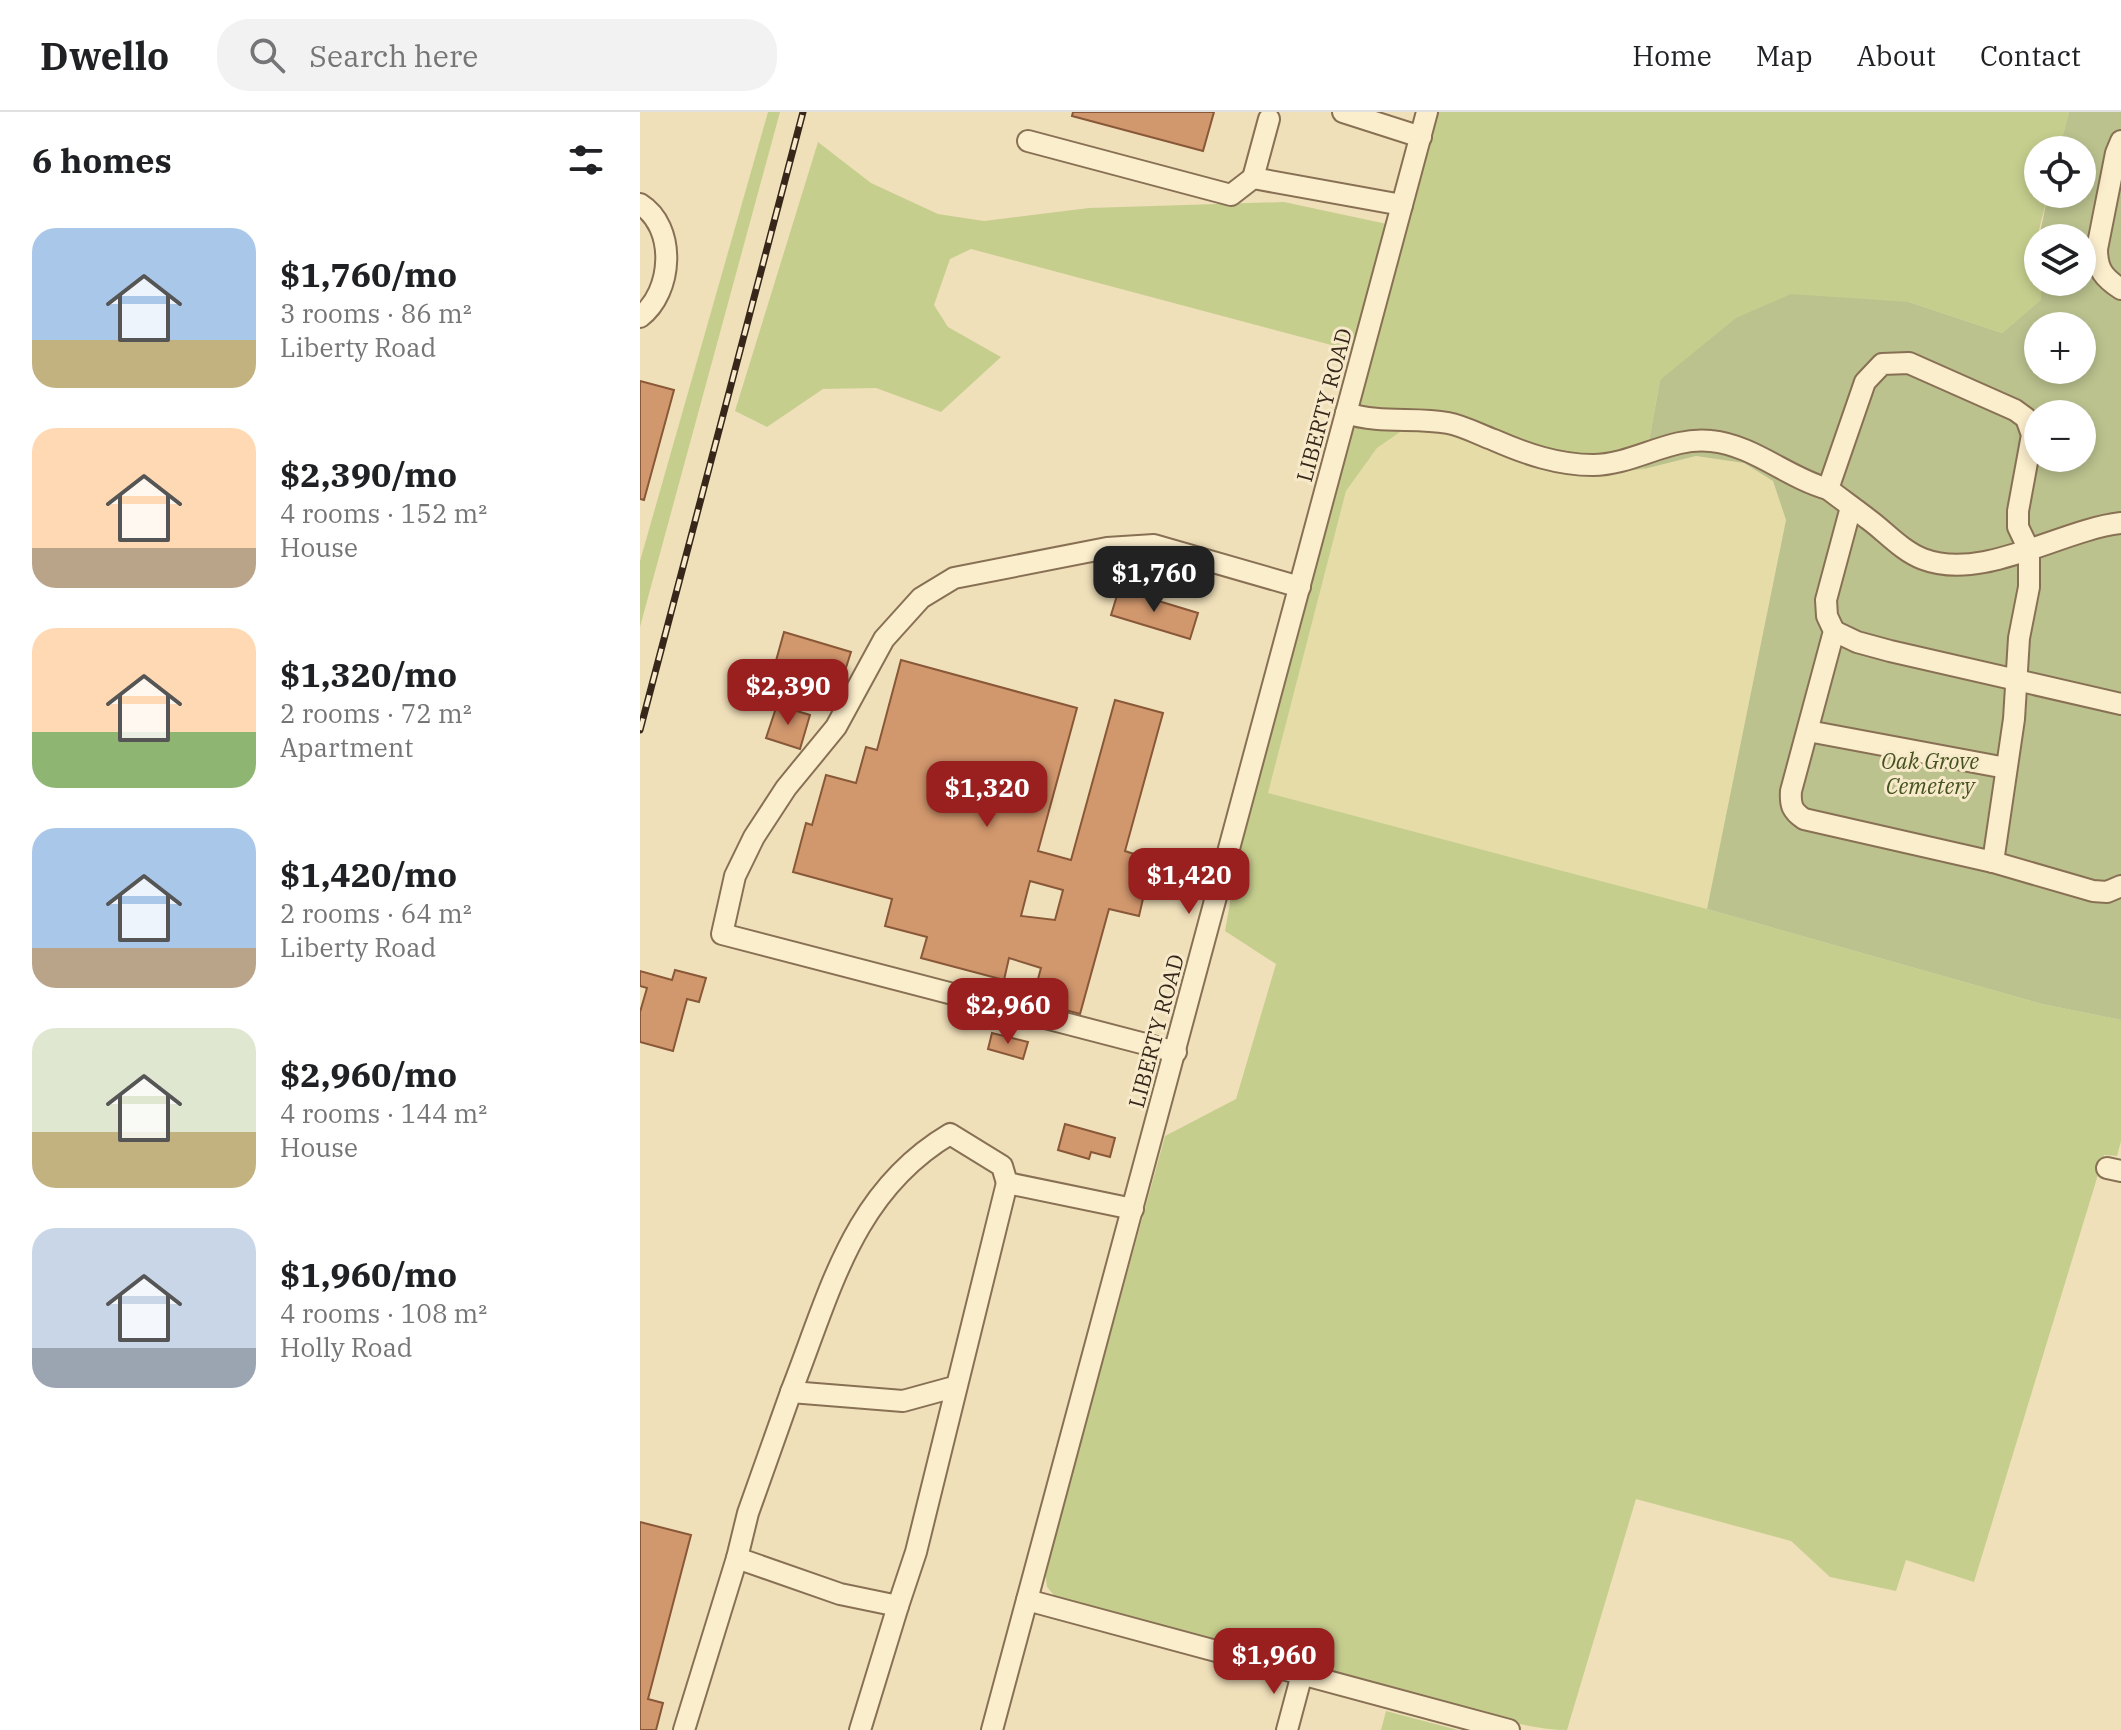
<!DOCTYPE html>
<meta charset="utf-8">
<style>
body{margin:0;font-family:"IBM Plex Serif",serif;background:#f2f2f2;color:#202124;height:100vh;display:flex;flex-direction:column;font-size:30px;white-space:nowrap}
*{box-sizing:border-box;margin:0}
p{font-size:26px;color:#757577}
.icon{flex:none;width:44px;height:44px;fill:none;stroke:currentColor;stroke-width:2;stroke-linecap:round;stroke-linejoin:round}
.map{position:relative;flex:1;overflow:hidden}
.panel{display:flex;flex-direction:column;background:#fff;width:640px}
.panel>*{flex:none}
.tools{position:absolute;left:1384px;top:24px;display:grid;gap:16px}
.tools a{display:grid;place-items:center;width:72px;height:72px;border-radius:50%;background:#fff;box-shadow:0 4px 12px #0003;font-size:40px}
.price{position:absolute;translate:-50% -68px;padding:0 18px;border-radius:16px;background:#9a2020;color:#fff;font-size:26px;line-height:52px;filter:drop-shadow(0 2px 4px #0008)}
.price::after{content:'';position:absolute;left:50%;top:48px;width:24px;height:18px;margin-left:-12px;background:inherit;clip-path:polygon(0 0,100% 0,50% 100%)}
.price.selected{background:#222;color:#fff}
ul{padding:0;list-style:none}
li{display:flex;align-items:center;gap:24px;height:200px;padding:0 32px}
li span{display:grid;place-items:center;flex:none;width:224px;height:160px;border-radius:24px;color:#555}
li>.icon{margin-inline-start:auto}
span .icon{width:96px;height:96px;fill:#fffc;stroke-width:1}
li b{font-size:34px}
h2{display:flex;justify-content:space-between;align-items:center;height:96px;padding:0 32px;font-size:34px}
header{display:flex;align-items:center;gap:48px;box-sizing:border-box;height:112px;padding:0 40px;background:#fff;border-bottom:2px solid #e0e0e0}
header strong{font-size:38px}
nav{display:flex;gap:44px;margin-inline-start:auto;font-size:28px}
.search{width:560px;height:72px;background:#f2f2f2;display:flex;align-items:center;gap:20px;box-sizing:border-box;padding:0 28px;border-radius:32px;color:#757577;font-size:30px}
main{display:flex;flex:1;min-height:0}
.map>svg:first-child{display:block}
.farmland{fill:#e6dca7}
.green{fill:#c6ce8e}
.cemetery{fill:#bbc28e;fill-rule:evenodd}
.building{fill:#d1976d;stroke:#885838;stroke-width:2;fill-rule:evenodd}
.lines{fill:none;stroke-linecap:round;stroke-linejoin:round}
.minor-casing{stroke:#887054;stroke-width:24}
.minor{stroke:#fbeecd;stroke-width:20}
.rail-casing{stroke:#36271a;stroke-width:7}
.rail{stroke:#f7eaca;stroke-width:4;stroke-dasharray:12;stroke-linecap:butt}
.labels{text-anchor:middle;stroke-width:6;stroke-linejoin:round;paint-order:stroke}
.street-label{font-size:22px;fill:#36271a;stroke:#f7eaca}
.park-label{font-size:22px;font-style:italic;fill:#46531f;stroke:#f7eaca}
</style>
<header>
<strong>Dwello</strong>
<div class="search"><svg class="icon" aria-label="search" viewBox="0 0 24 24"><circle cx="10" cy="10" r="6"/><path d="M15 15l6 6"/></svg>Search here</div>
<nav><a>Home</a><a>Map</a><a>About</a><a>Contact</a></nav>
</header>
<main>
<section class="panel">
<h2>6 homes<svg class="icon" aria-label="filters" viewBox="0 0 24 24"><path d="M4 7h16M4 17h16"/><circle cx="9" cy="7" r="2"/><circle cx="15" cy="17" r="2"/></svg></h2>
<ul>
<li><span style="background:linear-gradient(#a9c7e8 70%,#c2b280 0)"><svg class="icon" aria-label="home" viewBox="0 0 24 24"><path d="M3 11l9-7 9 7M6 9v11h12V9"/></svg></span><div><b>$1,760/mo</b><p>3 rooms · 86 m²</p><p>Liberty Road</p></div></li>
<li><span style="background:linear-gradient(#ffd9b3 75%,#b9a48a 0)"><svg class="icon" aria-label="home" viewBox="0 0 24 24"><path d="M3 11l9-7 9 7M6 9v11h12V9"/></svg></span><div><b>$2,390/mo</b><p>4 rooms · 152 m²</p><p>House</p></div></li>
<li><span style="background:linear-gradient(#ffd9b3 65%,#8fb573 0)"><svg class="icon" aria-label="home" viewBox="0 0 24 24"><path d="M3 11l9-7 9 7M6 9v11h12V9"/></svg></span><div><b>$1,320/mo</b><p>2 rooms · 72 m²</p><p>Apartment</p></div></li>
<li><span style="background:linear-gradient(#a9c7e8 75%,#b9a48a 0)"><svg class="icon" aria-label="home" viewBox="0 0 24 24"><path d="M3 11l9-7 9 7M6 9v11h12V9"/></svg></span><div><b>$1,420/mo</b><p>2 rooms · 64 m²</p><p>Liberty Road</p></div></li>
<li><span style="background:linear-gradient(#dfe7d0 65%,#c2b280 0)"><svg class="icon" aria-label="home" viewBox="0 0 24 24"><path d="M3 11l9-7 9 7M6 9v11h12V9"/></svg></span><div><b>$2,960/mo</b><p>4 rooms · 144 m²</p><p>House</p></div></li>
<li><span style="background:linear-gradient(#c9d6e8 75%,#9aa5b1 0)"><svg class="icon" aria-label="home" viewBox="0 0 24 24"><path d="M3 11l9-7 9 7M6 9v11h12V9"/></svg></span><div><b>$1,960/mo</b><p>4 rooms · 108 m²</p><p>Holly Road</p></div></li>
</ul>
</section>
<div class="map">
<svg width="1481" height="1618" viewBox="0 0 1481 1618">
<rect width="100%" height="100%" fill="#f0e0ba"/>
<!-- farmland -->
<path class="farmland" d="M763,318L801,319L889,354L932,362H965L1004,357L1056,344L1104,351L1133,369L1146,408L1067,797L627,681L706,379L737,336Z"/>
<!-- green -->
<g class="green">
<path d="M128,0H140L0,515V449Z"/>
<path d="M796,0H1429L1419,38H1398V82H1408L1399,118L1398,170H1401L1402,188L1362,221L1269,190L1020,268L1004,357L965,362H932L889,354L801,319L763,318L737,336L706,379L628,681L1067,797L1402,892L1481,908V1029L1477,1044L1464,1043L1334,1470L1266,1448L1256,1479L1190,1465L1151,1429L996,1387L927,1618C876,1618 800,1588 749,1574C639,1543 529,1516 418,1488L407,1475L405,1460L525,1024L596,987L636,852L585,819L606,700Z"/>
<path d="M178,30L231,71L298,102L344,109L449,96L644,90L747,112L714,239L331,137L310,147L294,193L308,215L361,245L301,300L236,276L183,277L127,315L95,299Z"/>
<path d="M746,1599L818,1618H741Z"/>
</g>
<!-- cemetery -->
<path class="cemetery" d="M1429,0H1481V908L1402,892L1067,797L1146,408L1133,369L1104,351L1056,344L1004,357L1020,268L1096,206L1151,182L1269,190L1362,221L1401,188V170H1442V126H1399L1408,82H1442V38H1419ZM1398,214H1442V258H1398ZM1398,302H1442V346H1398Z"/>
<!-- building -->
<g class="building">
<path d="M433,0H574L563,39L432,4Z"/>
<path d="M0,269L34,278L4,388L0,387Z"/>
<path d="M479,477L558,501L550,527L471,503Z"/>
<path d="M144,520L211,540L196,587L123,566V563H132Z"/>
<path d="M261,548L437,596L398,739L431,748L475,588L523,601L485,739L512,748L499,804L469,797L440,902L392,889L401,856L369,846L364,868L281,846L287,825L245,814L252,787L153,760L166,711L172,713L186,663L216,671L226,635L237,638ZM390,769L423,778L415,808L381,804Z"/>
<path d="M137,593L170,603L160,637L126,626Z"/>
<path d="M35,858L66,866L59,890L47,887L33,939L0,930V900L7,876L0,874V859L32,868Z"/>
<path d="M352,921L388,930L383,947L348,937Z"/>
<path d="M425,1012L475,1026L470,1045L451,1040L449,1047L418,1038Z"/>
<path d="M0,1410L51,1423L8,1587L23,1591L16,1618H0Z"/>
</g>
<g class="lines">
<defs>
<g id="minor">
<path d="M703,0L781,25"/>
<path d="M388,29L591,83L613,66L762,93"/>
<path d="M1481,29L1476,41L1457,137C1457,158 1464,166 1481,177"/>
<path d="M613,66L629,7"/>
<path d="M0,92C37,115 33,180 0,205"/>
<path d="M706,301C740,312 774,305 808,311C824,314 840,323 854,328C886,342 918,353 953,353C993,353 1031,324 1071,329C1113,333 1148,366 1188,377"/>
<path d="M1211,395L1186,488L1187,504L1194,519L1151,679C1150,693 1152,699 1164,707L1353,750L1453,779L1467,780L1481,774"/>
<path d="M1194,519L1217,530L1250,539L1481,592"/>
<path d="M1168,619L1366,656"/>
<path d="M1353,750L1374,607L1379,526L1389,475V438L1378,415V399L1392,323L1386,306L1375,298L1269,251L1242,252L1225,270L1188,377C1201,387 1215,397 1228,407C1246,420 1262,439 1283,447C1343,470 1420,418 1481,411"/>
<path d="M536,940L82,822L95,764L114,725L146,676L196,615L244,527L281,486L314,466L467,436L514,433L660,475"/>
<path d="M1467,1056L1481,1059"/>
<path d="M314,1275L263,1289L151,1280L108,1401L97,1446L200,1482L258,1494L276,1440L367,1071L493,1097"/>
<path d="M151,1280C190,1181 212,1080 310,1022L362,1054L367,1071"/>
<path d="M387,1488L869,1618"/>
<path d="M44,1618L97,1446"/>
<path d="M220,1618L258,1494"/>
<path d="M352,1618L787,0"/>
<path d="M647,1618L662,1562"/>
</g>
</defs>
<!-- minor casing -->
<use href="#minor" class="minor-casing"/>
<!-- minor -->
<use href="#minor" class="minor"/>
<defs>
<path id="rail" d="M0,618L163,0"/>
</defs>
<!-- rail casing -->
<use href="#rail" class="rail-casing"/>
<!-- rail -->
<use href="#rail" class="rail"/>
</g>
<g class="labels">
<!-- street labels -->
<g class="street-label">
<text transform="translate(684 293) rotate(-75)" y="8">LIBERTY ROAD</text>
<text transform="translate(516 919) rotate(-75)" y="8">LIBERTY ROAD</text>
</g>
<!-- park labels -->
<g class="park-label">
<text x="1290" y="657">Oak Grove<tspan x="1290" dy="25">Cemetery</tspan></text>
</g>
</g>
</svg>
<div class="tools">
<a><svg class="icon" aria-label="locate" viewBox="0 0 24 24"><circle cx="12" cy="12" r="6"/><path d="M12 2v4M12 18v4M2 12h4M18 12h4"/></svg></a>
<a><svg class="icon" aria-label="layers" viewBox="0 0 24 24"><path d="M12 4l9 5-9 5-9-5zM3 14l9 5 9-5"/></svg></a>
<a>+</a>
<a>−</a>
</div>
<b class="price selected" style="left:514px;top:502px">$1,760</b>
<b class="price" style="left:148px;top:615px">$2,390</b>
<b class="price" style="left:347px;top:717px">$1,320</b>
<b class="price" style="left:549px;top:804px">$1,420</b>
<b class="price" style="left:368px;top:934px">$2,960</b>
<b class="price" style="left:634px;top:1584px">$1,960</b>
</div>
</main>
